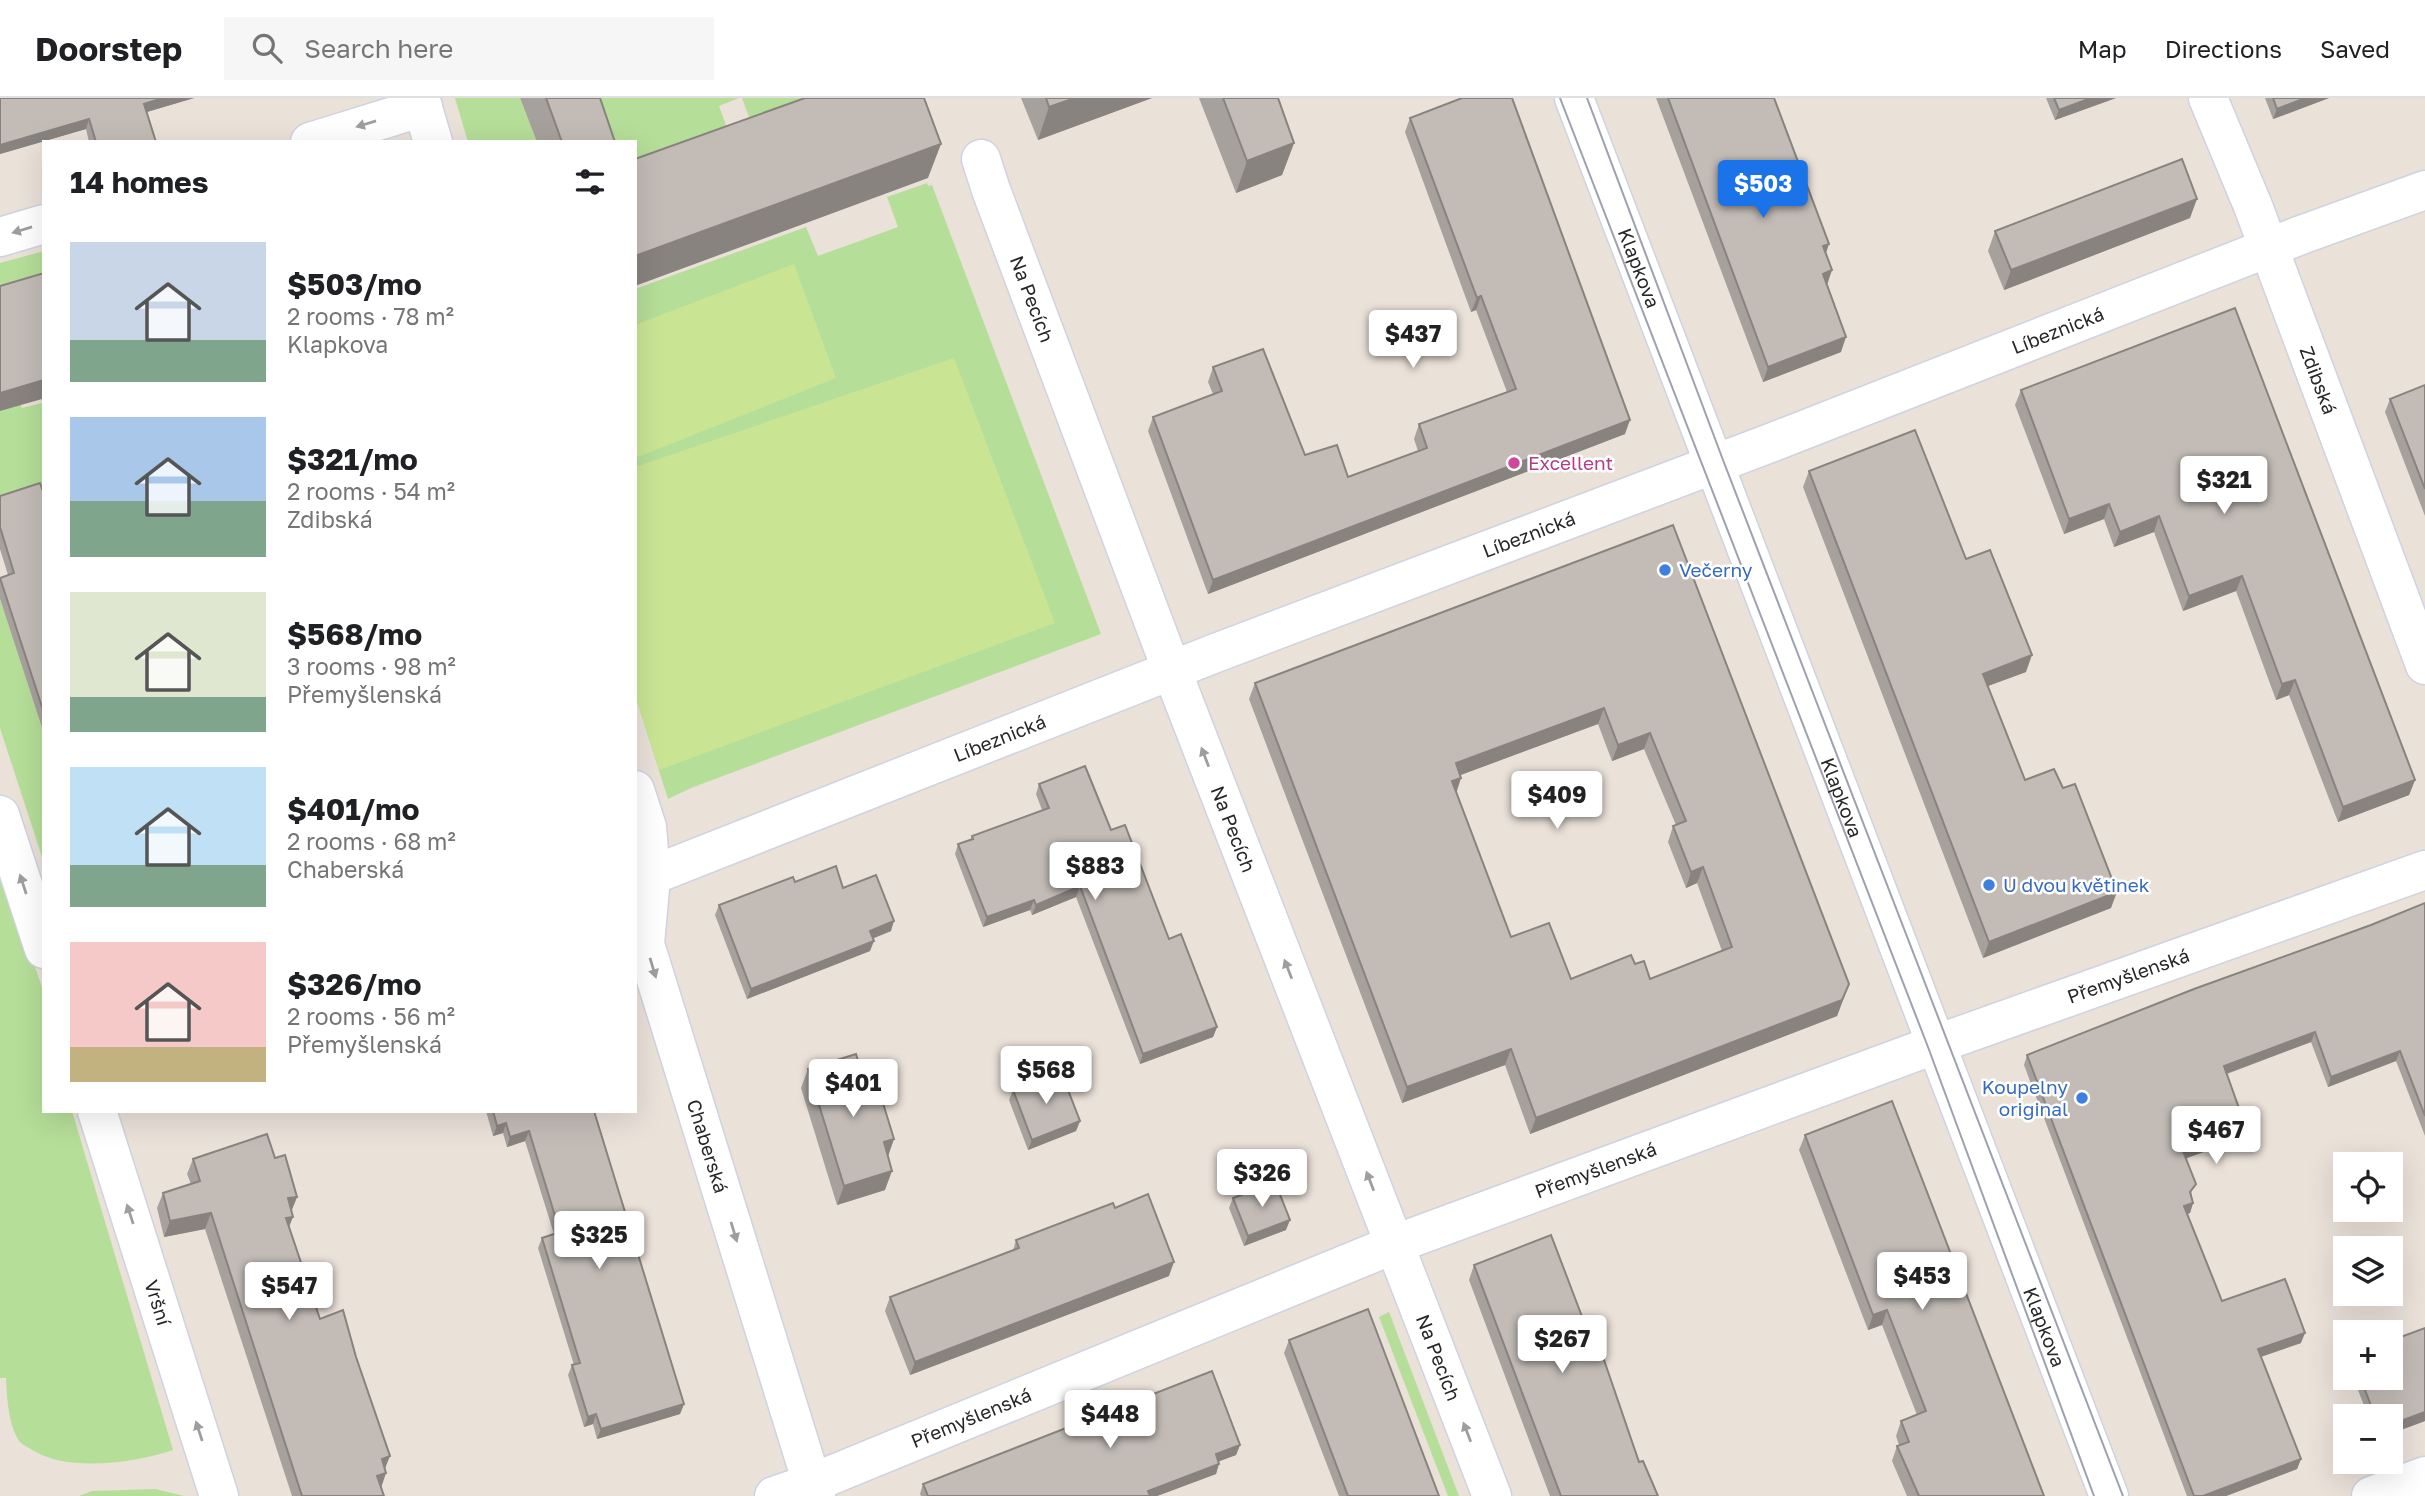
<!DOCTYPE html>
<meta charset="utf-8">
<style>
body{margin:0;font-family:"Golos Text",sans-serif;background:#f6f6f6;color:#202124;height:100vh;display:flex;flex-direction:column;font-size:26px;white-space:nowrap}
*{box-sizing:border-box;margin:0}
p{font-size:23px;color:#757577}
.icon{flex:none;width:38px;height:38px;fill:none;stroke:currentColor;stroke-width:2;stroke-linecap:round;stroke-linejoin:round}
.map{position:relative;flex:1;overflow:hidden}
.panel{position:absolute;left:42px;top:42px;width:595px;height:973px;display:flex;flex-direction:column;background:#fff;border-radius:0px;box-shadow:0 7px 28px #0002}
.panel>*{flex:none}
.controls{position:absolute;left:2333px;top:1054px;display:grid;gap:14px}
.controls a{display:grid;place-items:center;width:70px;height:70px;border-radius:0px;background:#fff;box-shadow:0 7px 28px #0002;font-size:35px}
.price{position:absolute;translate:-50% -60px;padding:0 16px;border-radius:7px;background:#fff;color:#222;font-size:23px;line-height:46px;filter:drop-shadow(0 2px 4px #0008)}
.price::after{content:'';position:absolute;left:50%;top:42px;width:21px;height:16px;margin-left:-10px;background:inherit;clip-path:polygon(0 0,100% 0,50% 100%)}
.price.current{background:#1a73e8;color:#fff}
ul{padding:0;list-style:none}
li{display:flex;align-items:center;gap:21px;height:175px;padding:0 28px}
li span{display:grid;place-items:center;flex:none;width:196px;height:140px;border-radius:0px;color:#555}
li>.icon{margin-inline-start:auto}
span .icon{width:84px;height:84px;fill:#fffc;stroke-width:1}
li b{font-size:30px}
h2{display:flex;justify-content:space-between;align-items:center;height:84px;padding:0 28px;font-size:30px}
header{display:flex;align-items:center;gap:42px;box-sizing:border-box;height:98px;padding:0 35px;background:#fff;border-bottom:2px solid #e0e0e0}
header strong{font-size:33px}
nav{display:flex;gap:38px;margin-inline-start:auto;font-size:24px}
.search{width:490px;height:63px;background:#f6f6f6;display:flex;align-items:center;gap:18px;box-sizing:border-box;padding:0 24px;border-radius:0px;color:#757577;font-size:26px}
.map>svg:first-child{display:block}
.green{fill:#b5de98}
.pitch{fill:#c9e594}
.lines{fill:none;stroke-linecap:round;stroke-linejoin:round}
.minor-casing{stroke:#cfd3e0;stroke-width:41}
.minor{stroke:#fff;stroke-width:38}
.tram{stroke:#9da1b1;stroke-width:2}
.wall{fill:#a7a19d;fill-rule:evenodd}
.shaded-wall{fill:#88837f}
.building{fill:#c2bbb6;stroke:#88837f;stroke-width:2;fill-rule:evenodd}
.oneway{fill:#9e9e9e}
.hotel-dot{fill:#d1479c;stroke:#fff;stroke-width:2.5}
.shop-dot{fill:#3f7fe0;stroke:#fff;stroke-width:2.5}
.labels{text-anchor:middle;stroke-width:5;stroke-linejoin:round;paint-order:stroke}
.street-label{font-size:19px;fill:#272727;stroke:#fff}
.hotel-label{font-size:19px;fill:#b23c85;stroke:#fff;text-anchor:start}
.shop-label{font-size:19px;fill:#366cbe;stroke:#fff;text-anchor:start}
</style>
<header>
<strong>Doorstep</strong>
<div class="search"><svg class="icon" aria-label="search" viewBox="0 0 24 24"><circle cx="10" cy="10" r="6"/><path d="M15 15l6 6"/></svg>Search here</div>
<nav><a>Map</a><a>Directions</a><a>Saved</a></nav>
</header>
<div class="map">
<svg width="2425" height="1398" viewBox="0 0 2425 1398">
<rect width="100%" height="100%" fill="#eae1d9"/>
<!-- green -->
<g class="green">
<path d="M455,0H520L537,44H468Z"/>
<path d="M575,0H739L719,8L736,55L635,91V44H590Z"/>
<path d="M742,0H888L759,47Z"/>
<path d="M927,85L928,88L932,87L1101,536L691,690L668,701L635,597V191L806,129L818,158L898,129L887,99Z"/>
<path d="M44,153V195L0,208V165Z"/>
<path d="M44,291V417L0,407V313L17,298L22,310L42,305L39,292Z"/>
<path d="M0,501L44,636V765L0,630Z"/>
<path d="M0,768L44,895V1013H72L173,1352C134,1365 70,1374 34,1353C29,1350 23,1347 20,1344C8,1327 7,1299 6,1280H0Z"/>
<path d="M1389,1214L1459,1398H1448L1379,1219Z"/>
<path d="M155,1391L184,1398H79L92,1393Z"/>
</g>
<!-- pitch -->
<g class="pitch">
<path d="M794,166L836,280L635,360V227Z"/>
<path d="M954,260L1055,525L659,672L635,597V369Z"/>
</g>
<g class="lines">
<defs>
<g id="minor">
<path d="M420,0L433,44"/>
<path id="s1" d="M1574,0L2109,1398"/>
<path id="s2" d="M2208,0L2253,108L2425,567"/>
<path d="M310,44L423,9"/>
<path id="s3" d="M981,61L991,92L1172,573L1492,1398"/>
<path d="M0,139L44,126"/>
<path id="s4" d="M635,692L647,729L651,779L645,846L816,1398"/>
<path d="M0,717L44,851"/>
<path id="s5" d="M635,784L1213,556L1773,344L2301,137L2425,92"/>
<path id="s6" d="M97,1013L219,1398"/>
<path id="s7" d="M774,1398L812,1385L1395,1146L1937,946L2425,772"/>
<path d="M2371,1398L2425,1378"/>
</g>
</defs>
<!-- minor casing -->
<use href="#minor" class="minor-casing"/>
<!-- minor -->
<use href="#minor" class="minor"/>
<!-- tram -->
<g class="tram">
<path d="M1560,0L1928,949L2094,1398"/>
<path d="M1587,0L1723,362L2123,1398"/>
</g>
</g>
<!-- wall -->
<g class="wall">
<path d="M0,0H194L147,14L156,44H89L86,31L0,56Z"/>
<path d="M520,0H600L615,44H537Z"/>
<path d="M1021,0H1152L1038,42Z"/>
<path d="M1199,0H1278L1294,45L1282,77L1236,95Z"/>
<path d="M1656,0H1774L1826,154L1827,186L1841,254L1763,284Z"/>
<path d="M2046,0H2116L2055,22Z"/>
<path d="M2265,0H2329L2273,21Z"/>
<path d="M1410,20L1625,336L1208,496L1148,333L1153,319L1213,296L1208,284L1213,269L1305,357L1348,379L1418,353L1414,341L1419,326L1507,294L1476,212L1471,214L1405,34Z"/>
<path d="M2190,120L2004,192L1988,153L1995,133Z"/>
<path d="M2235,210L2415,682L2409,697L2338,724L2289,597L2276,602L2236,493L2183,513L2154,434L2114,449L2104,421L2064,436L2015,307L2021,292Z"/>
<path d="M2425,287V418L2385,314L2390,301Z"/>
<path d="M1809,373L1966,461L2026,574L1988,588L2025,682L2111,810L1983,860L1803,389Z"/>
<path d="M44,396V636L0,501V480L8,477L0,451V398Z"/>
<path d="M1673,427L1849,886L1837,918L1530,1036L1505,967L1402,1005L1249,601L1255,585ZM1598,626L1612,663L1644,651L1676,727L1673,728L1668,744L1686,790L1697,785L1722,853L1650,881L1635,866L1571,881L1511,839L1456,695L1460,677Z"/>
<path d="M1039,686L1111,732L1217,929L1213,939L1140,966L1076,799L1032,817L1030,812L983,829L955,756L958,746L971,741L972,738L1042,712L1036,696Z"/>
<path d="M795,784L843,790L891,833L873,840L870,853L747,901L715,817L719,807Z"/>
<path d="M2425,805V1038L2396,963L2328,989L2311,944L2227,976L2242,1040L2186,1060L2193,1105L2190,1115L2187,1116L2222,1203L2301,1245L2261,1259L2301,1361L2297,1371L2226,1398H2187L2024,967L2027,957L2371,827Z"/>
<path d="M808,971L864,983L894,1041L888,1057L885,1092L837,1107L801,990Z"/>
<path d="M1013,992L1080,1023L1076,1033L1028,1052L1009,1002Z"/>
<path d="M486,1013H594L684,1306L680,1316L597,1341L593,1326L584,1329L568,1277L572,1267H574L538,1150L542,1140L554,1136L525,1043L507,1049L503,1035L493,1038Z"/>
<path d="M1805,1037L2044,1398H1907L1892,1363L1897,1348L1899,1347L1896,1338L1901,1323L1917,1317L1882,1227L1868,1232L1799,1052Z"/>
<path d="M275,1060L297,1099L291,1114L289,1129L320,1221L385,1371L381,1390L384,1398H292L205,1131L164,1139L157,1110L163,1095L191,1086L187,1076L193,1061Z"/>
<path d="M1233,1100L1286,1132L1244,1148L1229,1110Z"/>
<path d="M1115,1110L1169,1178L910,1277L885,1213L890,1199L1013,1153L1016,1142Z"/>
<path d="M1474,1167L1597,1258L1639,1364L1658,1398H1550L1469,1182Z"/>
<path d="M1289,1242L1439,1398H1339L1284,1255Z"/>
<path d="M2353,1279H2390L2425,1323L2390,1336V1318H2368Z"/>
<path d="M1240,1347L1236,1357L1219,1363L1216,1376L1157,1398H921L920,1396L923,1386Z"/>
</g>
<!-- shaded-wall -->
<g class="shaded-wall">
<path d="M163,0H194L140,16L144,6Z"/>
<path d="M1075,0H1152L1038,42L1049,9Z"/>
<path d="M2091,0H2116L2055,22L2059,12Z"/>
<path d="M2305,0H2329L2273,21L2277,11Z"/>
<path d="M89,21L86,31L0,56V47Z"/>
<path d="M1294,45L1282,77L1236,95L1247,63Z"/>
<path d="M941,46L928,80L635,188V158Z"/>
<path d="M2197,101L2190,120L2004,192L2011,172Z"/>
<path d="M1829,146L1824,161L1823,148Z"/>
<path d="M1832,172L1827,187L1823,176Z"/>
<path d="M1481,198L1476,212L1471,214L1477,200Z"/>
<path d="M1846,239L1841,254L1763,284L1768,269Z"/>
<path d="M44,280V296L42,301L0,313V295Z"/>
<path d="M1630,322L1625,336L1208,496L1213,482Z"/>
<path d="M2109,406L2104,421L2064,436L2069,421Z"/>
<path d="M2159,418L2154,434L2114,449L2120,434Z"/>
<path d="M2242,478L2236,493L2183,513L2189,498Z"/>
<path d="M2032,557L2026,574L1977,592L1983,576Z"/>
<path d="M2295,582L2289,597L2276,602L2282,586Z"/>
<path d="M1604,610L1598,626L1450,681L1456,665Z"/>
<path d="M1650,635L1644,651L1612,663L1618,647Z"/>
<path d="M1461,680L1456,696L1452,683Z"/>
<path d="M2415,682L2409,697L2338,724L2343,709Z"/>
<path d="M1703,769L1697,785L1686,790L1691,774Z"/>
<path d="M1080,788L1076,799L1032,817L1036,807Z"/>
<path d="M2117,794L2111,810L1983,860L1989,844Z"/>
<path d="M1034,802L1030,812L983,829L987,819Z"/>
<path d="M894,823L891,833L867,843L870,833Z"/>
<path d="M874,843L870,853L747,901L751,891Z"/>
<path d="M1849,886L1837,918L1530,1036L1536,1020Z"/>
<path d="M1217,929L1213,939L1140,966L1143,956Z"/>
<path d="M2315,934L2311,944L2220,978L2224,968Z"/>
<path d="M1511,951L1505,967L1402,1005L1407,989Z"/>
<path d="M2400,953L2396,963L2328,989L2331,979Z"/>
<path d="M1080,1023L1076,1033L1028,1052L1032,1042Z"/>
<path d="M506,1025L503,1035L493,1038L497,1028Z"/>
<path d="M2246,1030L2242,1040L2179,1063L2183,1053Z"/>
<path d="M529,1033L525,1043L507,1049L510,1039Z"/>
<path d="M894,1041L887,1061L884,1044Z"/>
<path d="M892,1073L885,1092L837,1107L844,1088Z"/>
<path d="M297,1099L291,1114L288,1100Z"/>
<path d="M2193,1105L2190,1115L2180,1118L2184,1108Z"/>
<path d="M211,1115L205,1131L164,1139L170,1123Z"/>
<path d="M293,1119L287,1134L286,1120Z"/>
<path d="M1290,1122L1286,1132L1244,1148L1248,1138Z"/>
<path d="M1174,1164L1169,1178L910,1277L915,1264Z"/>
<path d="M1887,1212L1882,1227L1868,1232L1873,1217Z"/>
<path d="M2305,1235L2301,1245L2254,1261L2258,1251Z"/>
<path d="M684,1306L680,1316L597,1341L601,1331Z"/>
<path d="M2425,1314V1323L2390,1336V1327Z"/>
<path d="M596,1316L593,1326L584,1329L588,1319Z"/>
<path d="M1240,1347L1236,1357L1212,1366L1216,1356Z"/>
<path d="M390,1358L384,1373L382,1361Z"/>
<path d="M2301,1361L2297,1371L2226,1398H2203Z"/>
<path d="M1219,1366L1216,1376L1157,1398H1146L1148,1393Z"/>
<path d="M386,1375L381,1390L377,1378Z"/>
</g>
<!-- building -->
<g class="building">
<path d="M0,0H163L144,6L156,44H96L89,21L0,47Z"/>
<path d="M546,0H600L615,44H562Z"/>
<path d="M805,0H924L941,46L635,158V61Z"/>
<path d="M1046,0H1075L1049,9Z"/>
<path d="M1223,0H1278L1294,45L1247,63Z"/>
<path d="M1462,0H1512L1630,322L1213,482L1153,319L1222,293L1213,269L1263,251L1305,357L1337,347L1348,379L1427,350L1419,326L1516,291L1481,198L1477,200L1410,20Z"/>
<path d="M1668,0H1774L1829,146L1823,148L1832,172L1823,176L1846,239L1768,269Z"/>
<path d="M2054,0H2091L2059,12Z"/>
<path d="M2273,0H2305L2277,11Z"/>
<path d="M2182,61L2197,101L2011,172L1995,133Z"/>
<path d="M44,175V282L0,295V188Z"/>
<path d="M2235,210L2415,682L2343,709L2295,582L2282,586L2242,478L2189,498L2159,418L2120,434L2109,406L2069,421L2021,292Z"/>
<path d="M2425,287V391L2390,301Z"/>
<path d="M1915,332L1966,461L1990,452L2032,557L1983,576L2025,682L2054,671L2063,690L2075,686L2117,794L1989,844L1809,373Z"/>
<path d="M40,385L44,396V615L0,480L14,475L0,429V398Z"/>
<path d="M1673,427L1849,886L1842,902L1536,1020L1511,951L1407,989L1255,585ZM1604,610L1618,647L1650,635L1686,723L1673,728L1691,774L1703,769L1732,849L1650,881L1644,863L1635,866L1631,857L1571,881L1549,825L1511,839L1452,683L1461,680L1456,665Z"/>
<path d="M1085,668L1111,732L1125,727L1169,841L1181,836L1217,929L1143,956L1080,788L1036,807L1034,802L987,819L958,746L973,741L972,738L1049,710L1039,686Z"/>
<path d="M836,768L843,790L876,777L894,823L870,833L874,843L751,891L719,807L793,779L795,784Z"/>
<path d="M2425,805V1018L2400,953L2331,979L2315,934L2224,968L2246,1030L2183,1053L2196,1086L2190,1094L2193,1105L2184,1108L2222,1203L2285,1181L2305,1235L2258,1251L2301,1361L2203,1398H2194L2027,957L2194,891L2371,827Z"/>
<path d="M856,956L864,983L875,979L894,1041L884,1044L892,1073L844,1088L808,971Z"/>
<path d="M1061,974L1080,1023L1032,1042L1013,992Z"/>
<path d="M1892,1003L2044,1398H1919L1897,1348L1909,1344L1901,1323L1926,1313L1887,1212L1873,1217L1805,1037Z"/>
<path d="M493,1013H594L684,1306L601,1331L596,1316L588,1319L572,1267L580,1265L542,1140L560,1134L529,1033L510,1039L506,1025L497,1028Z"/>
<path d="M267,1036L275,1060L285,1057L297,1099L288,1100L293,1119L286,1120L320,1221L343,1212L356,1259L390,1358L382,1361L386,1375L377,1378L384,1398H302L211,1115L170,1123L163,1095L200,1083L193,1061Z"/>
<path d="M1275,1084L1290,1122L1248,1138L1233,1100Z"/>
<path d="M1148,1096L1174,1164L915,1264L890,1199L1019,1150L1016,1142L1113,1105L1115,1110Z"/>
<path d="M1551,1137L1597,1258L1602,1256L1639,1364L1643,1363L1658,1398H1561L1474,1167Z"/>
<path d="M1368,1211L1439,1398H1348L1289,1242Z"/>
<path d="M2425,1230V1314L2390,1327V1318H2375L2360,1279H2390V1243Z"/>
<path d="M1212,1273L1240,1347L1216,1356L1219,1366L1148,1393L1150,1398H928L923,1386Z"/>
</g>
<!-- one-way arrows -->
<defs><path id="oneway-solid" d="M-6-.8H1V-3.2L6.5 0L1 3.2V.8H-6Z" transform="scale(1.75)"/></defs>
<g class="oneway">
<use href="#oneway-solid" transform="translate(366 26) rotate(163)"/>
<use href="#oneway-solid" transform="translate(22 132) rotate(163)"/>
<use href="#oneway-solid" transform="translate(1205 659) rotate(-111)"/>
<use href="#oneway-solid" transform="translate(23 786) rotate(-108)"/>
<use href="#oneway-solid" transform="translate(653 870) rotate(73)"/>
<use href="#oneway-solid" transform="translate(1288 871) rotate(-111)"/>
<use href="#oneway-solid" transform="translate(1370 1083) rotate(-111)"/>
<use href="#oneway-solid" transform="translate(130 1116) rotate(-108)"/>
<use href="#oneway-solid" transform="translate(734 1134) rotate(73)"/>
<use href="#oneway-solid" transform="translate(199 1333) rotate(-108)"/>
<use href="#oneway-solid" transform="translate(1467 1334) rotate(-111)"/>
</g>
<!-- markers -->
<circle class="hotel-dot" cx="1514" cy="365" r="7"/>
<g class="shop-dot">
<circle cx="1665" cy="472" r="7"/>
<circle cx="1989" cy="787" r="7"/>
<circle cx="2082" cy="1000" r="7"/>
</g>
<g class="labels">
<!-- street labels -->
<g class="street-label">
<text dy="7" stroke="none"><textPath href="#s1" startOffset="182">Klapkova</textPath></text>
<text dy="7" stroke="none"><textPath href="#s3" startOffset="149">Na Pecích</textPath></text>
<text dy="7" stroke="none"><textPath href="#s5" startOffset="1526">Líbeznická</textPath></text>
<text dy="7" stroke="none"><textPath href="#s2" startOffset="303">Zdibská</textPath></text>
<text dy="7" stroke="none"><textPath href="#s5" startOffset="959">Líbeznická</textPath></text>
<text dy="7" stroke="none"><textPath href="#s5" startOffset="392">Líbeznická</textPath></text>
<text dy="7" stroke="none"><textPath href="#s1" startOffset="749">Klapkova</textPath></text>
<text dy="7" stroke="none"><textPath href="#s3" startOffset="716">Na Pecích</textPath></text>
<text dy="7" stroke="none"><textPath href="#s7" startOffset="1451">Přemyšlenská</textPath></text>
<text dy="7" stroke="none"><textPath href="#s4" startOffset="368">Chaberská</textPath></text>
<text dy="7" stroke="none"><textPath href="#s7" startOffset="884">Přemyšlenská</textPath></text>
<text dy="7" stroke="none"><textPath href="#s6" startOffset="201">Vršní</textPath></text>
<text dy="7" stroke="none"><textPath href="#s1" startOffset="1316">Klapkova</textPath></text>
<text dy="7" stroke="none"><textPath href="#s3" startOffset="1283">Na Pecích</textPath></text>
<text dy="7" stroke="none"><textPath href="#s7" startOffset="212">Přemyšlenská</textPath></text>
</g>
<!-- hotel labels -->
<g class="hotel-label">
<text x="1528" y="372">Excellent</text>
</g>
<!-- shop labels -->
<g class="shop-label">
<text x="1679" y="479">Večerny</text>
<text x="2003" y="794">U dvou květinek</text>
<text x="2068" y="996" text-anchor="end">Koupelny<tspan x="2068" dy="22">original</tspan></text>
</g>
</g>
</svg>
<div class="controls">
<a><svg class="icon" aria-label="locate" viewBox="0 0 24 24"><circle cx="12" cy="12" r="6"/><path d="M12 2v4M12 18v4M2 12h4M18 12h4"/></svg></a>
<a><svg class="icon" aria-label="layers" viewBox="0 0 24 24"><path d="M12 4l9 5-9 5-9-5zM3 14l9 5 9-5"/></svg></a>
<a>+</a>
<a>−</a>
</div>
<b class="price current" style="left:1763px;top:122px">$503</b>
<b class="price" style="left:1413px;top:272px">$437</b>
<b class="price" style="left:2224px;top:418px">$321</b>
<b class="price" style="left:1557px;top:733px">$409</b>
<b class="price" style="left:1095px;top:804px">$883</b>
<b class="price" style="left:1046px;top:1008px">$568</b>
<b class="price" style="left:853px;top:1021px">$401</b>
<b class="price" style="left:2216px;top:1068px">$467</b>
<b class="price" style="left:1262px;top:1111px">$326</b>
<b class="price" style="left:599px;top:1173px">$325</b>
<b class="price" style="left:1922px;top:1214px">$453</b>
<b class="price" style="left:289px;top:1224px">$547</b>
<b class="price" style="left:1562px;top:1277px">$267</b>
<b class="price" style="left:1110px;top:1352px">$448</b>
<section class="panel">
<h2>14 homes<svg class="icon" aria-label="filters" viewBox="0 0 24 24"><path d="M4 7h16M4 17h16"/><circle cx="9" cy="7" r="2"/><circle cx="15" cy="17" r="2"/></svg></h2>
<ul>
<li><span style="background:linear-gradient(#c9d6e8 70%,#7fa58c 0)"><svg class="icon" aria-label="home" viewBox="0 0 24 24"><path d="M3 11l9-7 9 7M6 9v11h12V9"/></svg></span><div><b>$503/mo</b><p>2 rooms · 78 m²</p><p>Klapkova</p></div></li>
<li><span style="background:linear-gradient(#a9c7e8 60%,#7fa58c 0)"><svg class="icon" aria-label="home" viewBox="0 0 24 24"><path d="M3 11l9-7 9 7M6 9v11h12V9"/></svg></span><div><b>$321/mo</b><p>2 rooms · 54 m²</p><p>Zdibská</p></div></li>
<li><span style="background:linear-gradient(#dfe7d0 75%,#7fa58c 0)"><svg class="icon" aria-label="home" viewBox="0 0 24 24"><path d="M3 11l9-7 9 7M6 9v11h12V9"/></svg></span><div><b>$568/mo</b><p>3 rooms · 98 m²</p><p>Přemyšlenská</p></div></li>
<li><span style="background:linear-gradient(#bfe0f5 70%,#7fa58c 0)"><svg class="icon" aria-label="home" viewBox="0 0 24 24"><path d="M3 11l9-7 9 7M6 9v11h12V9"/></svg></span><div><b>$401/mo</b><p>2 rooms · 68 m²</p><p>Chaberská</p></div></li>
<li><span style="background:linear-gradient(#f6c9c9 75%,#c2b280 0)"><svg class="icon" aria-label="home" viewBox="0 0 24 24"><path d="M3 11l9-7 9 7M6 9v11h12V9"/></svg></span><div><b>$326/mo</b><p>2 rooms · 56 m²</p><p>Přemyšlenská</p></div></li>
</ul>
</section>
</div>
